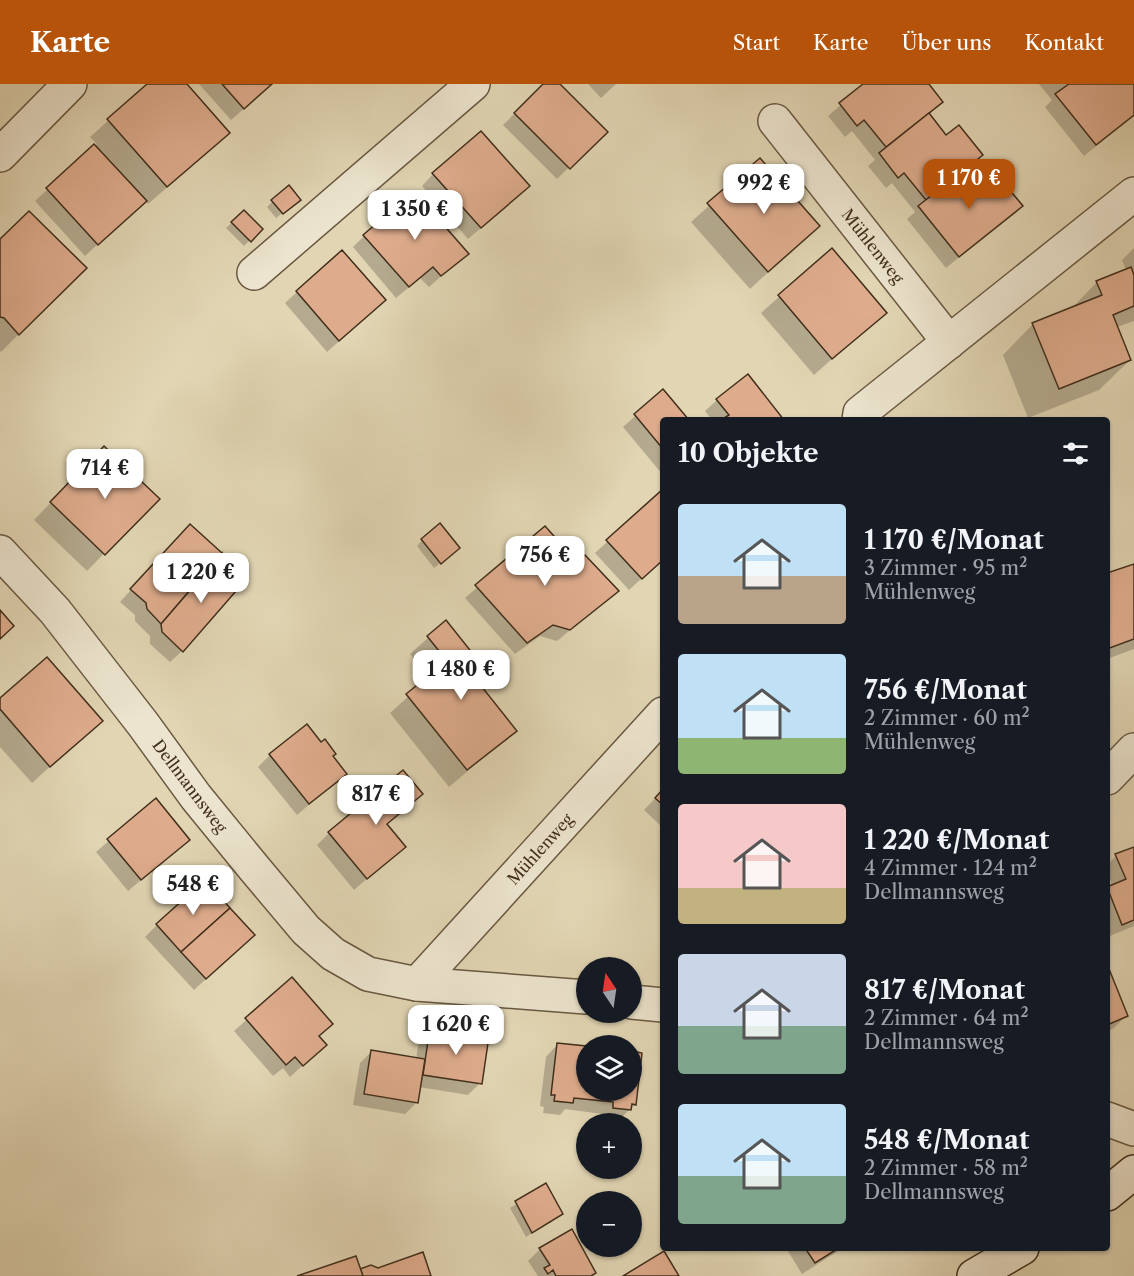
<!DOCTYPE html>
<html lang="de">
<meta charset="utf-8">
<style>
body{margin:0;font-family:"Libre Caslon Text",serif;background:#20242c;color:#f1f3f6;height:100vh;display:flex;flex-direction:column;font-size:22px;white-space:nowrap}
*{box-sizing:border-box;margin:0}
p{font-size:20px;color:#9ea1a6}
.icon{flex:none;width:33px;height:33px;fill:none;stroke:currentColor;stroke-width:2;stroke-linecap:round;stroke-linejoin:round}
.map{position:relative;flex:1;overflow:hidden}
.side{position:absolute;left:660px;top:333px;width:450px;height:834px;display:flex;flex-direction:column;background:#171b24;border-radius:6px;box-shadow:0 2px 4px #0004}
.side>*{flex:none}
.needle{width:39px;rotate:347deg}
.tools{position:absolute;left:576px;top:873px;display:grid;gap:12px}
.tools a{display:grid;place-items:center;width:66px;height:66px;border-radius:50%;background:#171b24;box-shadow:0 2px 4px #0004;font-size:30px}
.price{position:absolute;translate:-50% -51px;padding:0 14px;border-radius:12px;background:#fff;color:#222;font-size:20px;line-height:39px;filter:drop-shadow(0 2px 3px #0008)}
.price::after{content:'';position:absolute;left:50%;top:36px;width:18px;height:14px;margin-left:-9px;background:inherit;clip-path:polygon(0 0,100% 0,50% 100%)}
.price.current{background:#b45309;color:#fff}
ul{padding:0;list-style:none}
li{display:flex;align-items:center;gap:18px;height:150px;padding:0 18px}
li span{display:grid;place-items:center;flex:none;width:168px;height:120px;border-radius:6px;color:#555}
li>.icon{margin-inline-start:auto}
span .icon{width:72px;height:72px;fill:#fffc;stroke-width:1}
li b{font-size:26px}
h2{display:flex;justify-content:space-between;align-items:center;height:72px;padding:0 18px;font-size:26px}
header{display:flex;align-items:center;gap:36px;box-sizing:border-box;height:84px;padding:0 30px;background:#b45309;color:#fff}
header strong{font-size:28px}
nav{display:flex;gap:33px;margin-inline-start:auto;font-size:21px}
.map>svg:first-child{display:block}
.shadow{fill:#0003}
.building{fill:#deac8d;stroke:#412e1b;stroke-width:1.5}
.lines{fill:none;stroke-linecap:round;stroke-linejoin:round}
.street-casing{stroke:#695841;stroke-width:36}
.secondary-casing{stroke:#412e1b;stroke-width:36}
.street{stroke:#ece4ce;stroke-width:33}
.secondary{stroke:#ece4ce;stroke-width:33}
.labels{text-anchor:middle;stroke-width:4.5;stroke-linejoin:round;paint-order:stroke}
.street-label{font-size:16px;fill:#412e1b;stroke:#ece4ce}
</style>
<header>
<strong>Karte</strong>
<nav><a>Start</a><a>Karte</a><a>Über uns</a><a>Kontakt</a></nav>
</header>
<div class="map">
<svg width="1134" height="1192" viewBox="0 0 1134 1192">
<rect width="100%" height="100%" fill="#e1d5b3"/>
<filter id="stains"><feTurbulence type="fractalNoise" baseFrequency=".00333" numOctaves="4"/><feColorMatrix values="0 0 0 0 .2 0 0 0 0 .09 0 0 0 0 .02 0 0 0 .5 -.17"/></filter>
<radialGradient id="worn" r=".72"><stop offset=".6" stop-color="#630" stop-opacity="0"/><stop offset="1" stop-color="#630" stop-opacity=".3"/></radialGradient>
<!-- shadow -->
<g class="shadow">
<path d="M149,0H185L210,66L148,120L145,116L85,172L35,117L97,60L90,53Z"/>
<path d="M199,0H272L231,36Z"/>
<path d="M545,0H558L605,48L557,95L503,41Z"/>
<path d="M588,0H616L601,14Z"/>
<path d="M865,0H927L941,18L928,31L986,105L1021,122L946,184L907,135L915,128L892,99L886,104L868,82L875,76L852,47L845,53L828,32Z"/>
<path d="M1039,0H1134V32L1084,72L1045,23L1052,16Z"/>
<path d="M760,76L818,142L750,205L691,138Z"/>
<path d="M433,90L516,114L468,155L422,102Z"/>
<path d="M273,117L293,121L276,134L267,123Z"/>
<path d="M244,128L261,145L244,162L226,144Z"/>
<path d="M364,152L466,170L429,203L420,194L396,214L353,163Z"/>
<path d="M0,157L85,184L1,268L0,267Z"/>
<path d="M1134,164V237L1117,243L1130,276L1099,306L1028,334L1003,271L1033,240L1070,226L1097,198L1126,186L1122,176Z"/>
<path d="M832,166L885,228L814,291L761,229Z"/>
<path d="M297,208L372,228L327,268L285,219Z"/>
<path d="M663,307L687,336H663V391L623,343Z"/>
<path d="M717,316L782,336H712L705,327Z"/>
<path d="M87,381L157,415L87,487L34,436Z"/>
<path d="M663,407V475L629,506L595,469Z"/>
<path d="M545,445L577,480L617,507L557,557L540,552L515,570L465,514Z"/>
<path d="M178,454L182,567L170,578L150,560V552L135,537V531L120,518Z"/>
<path d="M422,456L453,469L434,484L417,462Z"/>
<path d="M1134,481V565L1107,575V491Z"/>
<path d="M446,538L487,590L477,599L515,647L449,703L390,629L429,594L410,570Z"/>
<path d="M0,616L100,637L32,699L0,663Z"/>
<path d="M270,671L331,672L345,690L297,731L258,683Z"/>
<path d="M663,706V744L644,726Z"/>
<path d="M421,710L386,741L404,762L354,806L317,761L329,749Z"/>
<path d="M156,716L188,756L128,807L96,768Z"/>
<path d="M1134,764V842L1110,852L1107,845V805L1112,803L1107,781L1116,772Z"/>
<path d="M157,841L241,863L194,906L145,853Z"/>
<path d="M1107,884L1126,932L1114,944L1107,947Z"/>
<path d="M292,895L317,953L325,961L290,993L283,984L273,992L234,947Z"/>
<path d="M430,945L480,999L468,1011L419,1003L417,1018L405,1030L353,1021L360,979L372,967L416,975L419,957Z"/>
<path d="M557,961L586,964V1006H632V969L641,970L635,1020L618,1037L602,1035V1030L565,1025L560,1031L543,1029L544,1023L540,1022L546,973Z"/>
<path d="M546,1101L561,1130L526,1153L510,1124Z"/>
<path d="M786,1164H843L802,1190Z"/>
<path d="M540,1165L591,1192H538L528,1177Z"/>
</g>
<!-- building -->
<g class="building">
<path d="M147,0H187L230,49L167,103L107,35Z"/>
<path d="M222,0H272L244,25Z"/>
<path d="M543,0H560L608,48L570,85L514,29Z"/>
<path d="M863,0H929L943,18L886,63L864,36L857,42L839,19Z"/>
<path d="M1069,0H1134V31L1096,61L1055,10Z"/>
<path d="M929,29L946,51L959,41L983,71L926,116L904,89L898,94L879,69Z"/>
<path d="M481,47L530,102L481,144L432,89Z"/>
<path d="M94,60L147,117L98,161L46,104Z"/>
<path d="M760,74L820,142L768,188L707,119Z"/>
<path d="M969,82L986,103L999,93L1023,122L959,173L918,122Z"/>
<path d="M289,101L301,116L283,130L271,116Z"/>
<path d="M414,107L469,170L441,192L433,183L409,203L363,151Z"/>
<path d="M244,126L263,145L251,158L231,138Z"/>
<path d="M29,127L87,184L19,251L4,234L0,233V155Z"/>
<path d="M832,164L887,229L832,275L778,211Z"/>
<path d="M342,166L386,216L339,257L296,207Z"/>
<path d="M1131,183L1134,191V222L1113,231L1131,276L1059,305L1032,239L1102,211L1096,197Z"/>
<path d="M748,290L784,336H721L729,331L716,315Z"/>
<path d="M663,305L689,336H663V365L634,330Z"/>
<path d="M104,362L160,415L105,471L50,418Z"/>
<path d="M663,405V476L642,495L606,456Z"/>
<path d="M440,439L460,464L441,480L421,455Z"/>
<path d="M190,440L222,469L161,540L147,525L146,519L130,505Z"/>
<path d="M545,442L577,478L585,471L619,507L570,546L553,541L527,559L475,501Z"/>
<path d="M222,469V474L243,499L183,568L162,548L161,540Z"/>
<path d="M1134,480V555L1107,565V489Z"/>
<path d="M0,526L14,542L0,555Z"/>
<path d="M446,536L489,590L478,598L517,647L467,686L406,610L447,577L427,552Z"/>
<path d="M47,573L103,637L50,683L0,625V614Z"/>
<path d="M307,640L321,658L325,655L336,670L333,672L347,690L309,720L269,670Z"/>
<path d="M403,686L423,710L387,740L406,763L367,795L328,748Z"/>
<path d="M663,705V721L655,714Z"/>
<path d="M156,714L190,756L141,796L107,755Z"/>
<path d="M1134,763V836L1122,841L1107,803L1126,795L1115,770Z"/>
<path d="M205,796L230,824L181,868L156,840Z"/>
<path d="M230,824L255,851L206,895L181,868Z"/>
<path d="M1107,880L1128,932L1107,941Z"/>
<path d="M292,893L333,940L319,952L327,961L303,982L295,973L286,981L245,934Z"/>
<path d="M430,943L489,952L482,1000L423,991Z"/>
<path d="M557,959L586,962V1006H632V967L642,969L636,1021L632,1020L631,1026L613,1024V1018L574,1014L573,1019L554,1017L555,1011H551Z"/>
<path d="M371,966L425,975L418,1019L364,1010Z"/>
<path d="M546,1099L563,1130L532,1149L515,1117Z"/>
<path d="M572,1145L596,1189L591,1192H556L553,1186L548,1190L544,1184L550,1181L539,1164Z"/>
<path d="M805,1164H839L815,1179Z"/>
<path d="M664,1167L679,1192H623Z"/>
<path d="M423,1168L431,1192H363L360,1185L371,1181L378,1184Z"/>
<path d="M356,1172L363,1192H297Z"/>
</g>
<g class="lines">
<defs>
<g id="street">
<path d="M775,37L949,258"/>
<path d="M0,71L70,0"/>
<path d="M254,189L473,0"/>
<path d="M859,336L860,329L1134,110"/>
<path d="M0,468L55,527L143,640L196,713L254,784L306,846L333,870L368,890L417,900L586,913"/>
<path d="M1107,694L1134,666"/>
<path d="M417,900L663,630"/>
<path d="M632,918L663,921"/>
<path d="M1107,1035L1134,1045"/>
</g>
<g id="secondary">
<path d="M1107,1110L1134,1088"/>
<path d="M974,1192L1022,1164"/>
</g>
</defs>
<!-- street casing -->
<use href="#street" class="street-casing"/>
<!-- secondary casing -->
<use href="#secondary" class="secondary-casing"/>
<!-- street -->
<use href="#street" class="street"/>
<!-- secondary -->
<use href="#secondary" class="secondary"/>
</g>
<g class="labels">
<!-- street labels -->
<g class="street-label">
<text transform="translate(873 162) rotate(52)" y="6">Mühlenweg</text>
<text transform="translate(190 702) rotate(53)" y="6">Dellmannsweg</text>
<text transform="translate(540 765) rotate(-48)" y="6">Mühlenweg</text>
</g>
</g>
<rect width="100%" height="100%" filter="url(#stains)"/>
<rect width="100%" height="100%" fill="url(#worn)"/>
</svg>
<div class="tools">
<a><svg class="needle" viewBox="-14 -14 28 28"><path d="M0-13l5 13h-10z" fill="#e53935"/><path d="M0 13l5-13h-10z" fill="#9ea1a6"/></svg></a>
<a><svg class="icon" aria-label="layers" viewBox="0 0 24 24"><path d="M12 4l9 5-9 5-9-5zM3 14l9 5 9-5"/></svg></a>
<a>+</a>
<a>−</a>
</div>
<b class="price current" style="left:969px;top:126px">1 170 €</b>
<b class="price" style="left:764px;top:131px">992 €</b>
<b class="price" style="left:415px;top:157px">1 350 €</b>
<b class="price" style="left:105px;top:416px">714 €</b>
<b class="price" style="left:545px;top:503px">756 €</b>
<b class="price" style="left:201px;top:520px">1 220 €</b>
<b class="price" style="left:461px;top:617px">1 480 €</b>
<b class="price" style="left:376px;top:742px">817 €</b>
<b class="price" style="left:193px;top:832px">548 €</b>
<b class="price" style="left:456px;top:972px">1 620 €</b>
<section class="side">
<h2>10 Objekte<svg class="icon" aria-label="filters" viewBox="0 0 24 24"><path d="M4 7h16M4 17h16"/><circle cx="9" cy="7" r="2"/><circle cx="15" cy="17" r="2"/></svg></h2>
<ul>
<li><span style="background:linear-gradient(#bfe0f5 60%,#b9a48a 0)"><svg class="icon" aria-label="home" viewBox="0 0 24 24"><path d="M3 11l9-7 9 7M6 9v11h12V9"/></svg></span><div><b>1 170 €/Monat</b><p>3 Zimmer · 95 m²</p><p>Mühlenweg</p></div></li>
<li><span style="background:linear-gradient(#bfe0f5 70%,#8fb573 0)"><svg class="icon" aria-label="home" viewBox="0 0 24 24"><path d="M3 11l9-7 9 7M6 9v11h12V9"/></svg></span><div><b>756 €/Monat</b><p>2 Zimmer · 60 m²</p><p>Mühlenweg</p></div></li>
<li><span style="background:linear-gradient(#f6c9c9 70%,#c2b280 0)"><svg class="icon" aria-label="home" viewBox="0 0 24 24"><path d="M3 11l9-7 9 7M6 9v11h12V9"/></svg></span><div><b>1 220 €/Monat</b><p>4 Zimmer · 124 m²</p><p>Dellmannsweg</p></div></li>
<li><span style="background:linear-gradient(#c9d6e8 60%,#7fa58c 0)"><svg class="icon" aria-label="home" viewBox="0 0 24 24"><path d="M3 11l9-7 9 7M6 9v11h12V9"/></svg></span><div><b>817 €/Monat</b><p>2 Zimmer · 64 m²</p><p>Dellmannsweg</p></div></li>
<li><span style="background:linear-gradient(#bfe0f5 60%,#7fa58c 0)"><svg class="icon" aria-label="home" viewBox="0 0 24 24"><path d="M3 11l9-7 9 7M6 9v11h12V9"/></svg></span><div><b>548 €/Monat</b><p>2 Zimmer · 58 m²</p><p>Dellmannsweg</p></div></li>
</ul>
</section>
</div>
